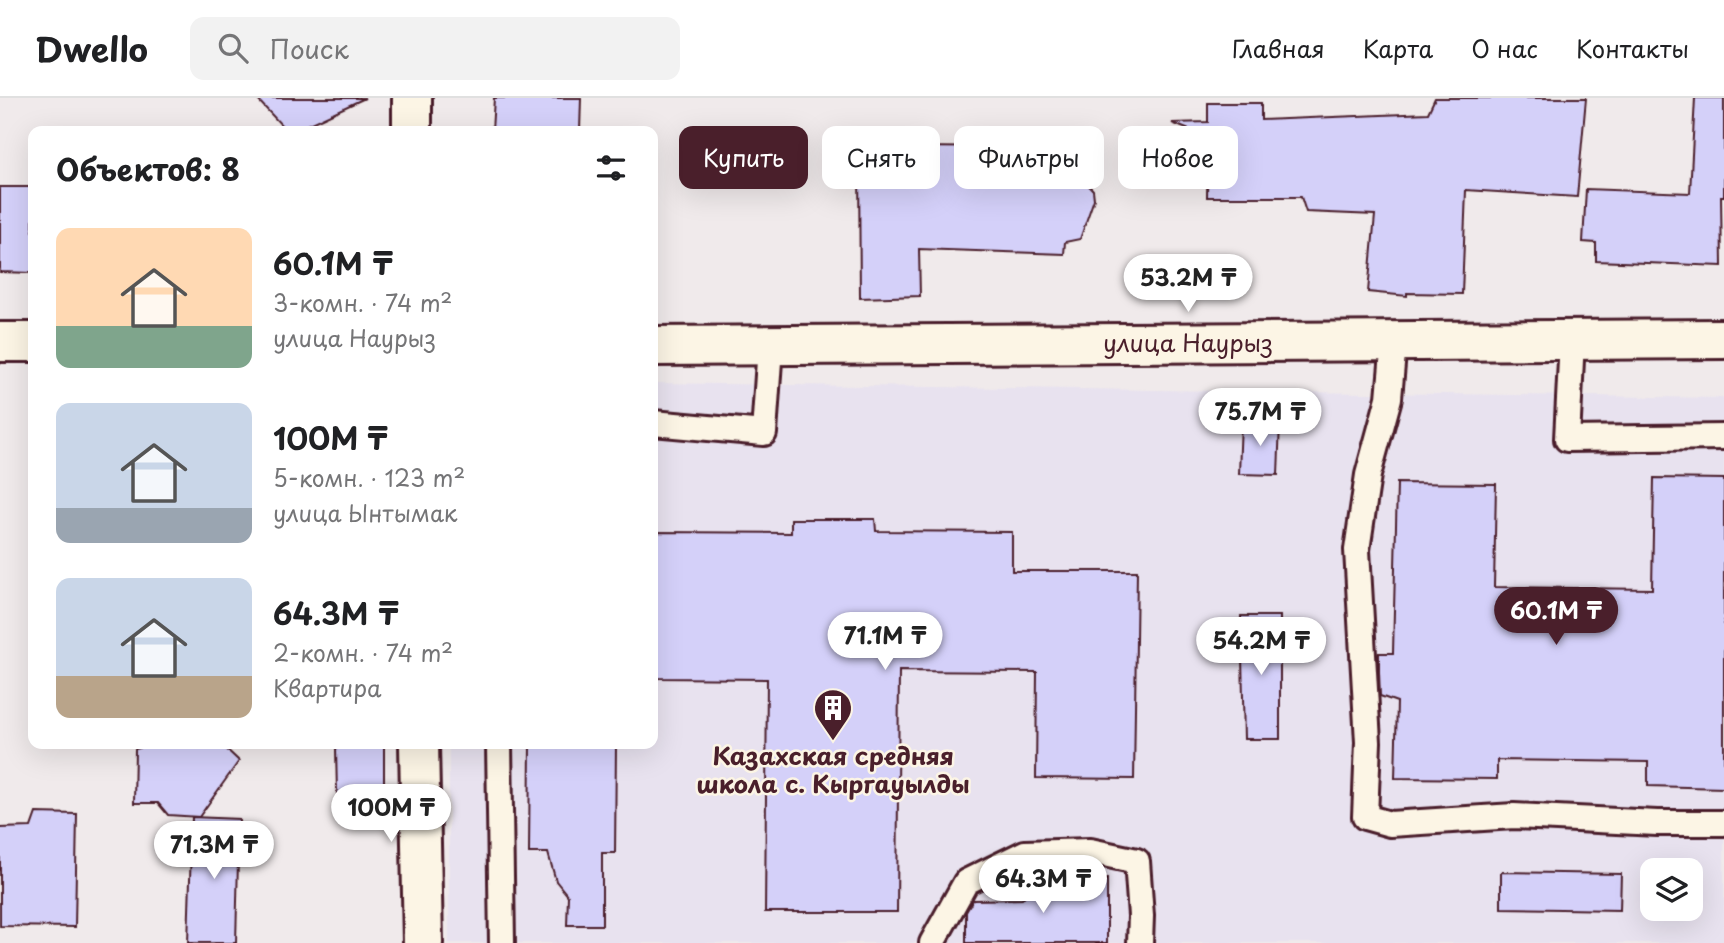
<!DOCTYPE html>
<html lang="ru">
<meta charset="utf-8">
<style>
body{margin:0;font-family:"Playpen Sans",sans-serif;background:#f2f2f2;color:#202124;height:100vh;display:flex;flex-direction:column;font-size:26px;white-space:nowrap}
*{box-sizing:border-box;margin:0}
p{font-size:23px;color:#757577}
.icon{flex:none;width:38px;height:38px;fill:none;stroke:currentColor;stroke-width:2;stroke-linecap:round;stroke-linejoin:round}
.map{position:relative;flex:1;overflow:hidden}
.panel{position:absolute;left:28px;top:28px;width:630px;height:623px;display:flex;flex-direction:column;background:#fff;border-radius:14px;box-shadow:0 7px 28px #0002}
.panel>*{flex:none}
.hud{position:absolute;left:679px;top:28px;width:665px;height:63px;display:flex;gap:14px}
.buttons{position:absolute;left:1640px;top:760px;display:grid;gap:14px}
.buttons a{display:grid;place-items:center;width:63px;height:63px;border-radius:14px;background:#fff;box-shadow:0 7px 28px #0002;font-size:35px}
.price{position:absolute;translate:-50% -60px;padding:0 16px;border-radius:24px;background:#fff;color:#222;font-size:23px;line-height:46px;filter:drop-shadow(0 2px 4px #0008)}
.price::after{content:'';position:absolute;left:50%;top:42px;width:21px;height:16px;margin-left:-10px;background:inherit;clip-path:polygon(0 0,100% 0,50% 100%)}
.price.on{background:#4a1f2b;color:#fff}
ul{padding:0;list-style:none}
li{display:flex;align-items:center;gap:21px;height:175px;padding:0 28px}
li span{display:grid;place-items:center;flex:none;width:196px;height:140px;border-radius:14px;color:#555}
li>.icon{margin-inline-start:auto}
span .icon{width:84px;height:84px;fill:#fffc;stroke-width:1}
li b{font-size:30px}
h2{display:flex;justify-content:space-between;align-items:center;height:84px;padding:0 28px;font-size:30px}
.chip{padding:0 24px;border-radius:14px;background:#fff;box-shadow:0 7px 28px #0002;font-size:24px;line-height:63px}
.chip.on{background:#4a1f2b;color:#fff}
header{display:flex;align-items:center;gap:42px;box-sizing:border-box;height:98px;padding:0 35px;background:#fff;border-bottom:2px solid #e0e0e0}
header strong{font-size:33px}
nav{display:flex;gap:38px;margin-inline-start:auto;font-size:24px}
.search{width:490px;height:63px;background:#f2f2f2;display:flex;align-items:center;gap:18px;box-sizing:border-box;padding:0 24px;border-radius:14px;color:#757577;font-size:26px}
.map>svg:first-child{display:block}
.built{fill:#e8e2ef;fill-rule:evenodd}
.building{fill:#d4d0f9;stroke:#4a1f2b;stroke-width:2}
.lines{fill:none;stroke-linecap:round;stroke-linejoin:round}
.lane-casing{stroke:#4a1f2b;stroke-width:30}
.street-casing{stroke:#4a1f2b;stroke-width:44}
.secondary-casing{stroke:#4a1f2b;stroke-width:44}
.lane{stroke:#fcf5e5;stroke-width:24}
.street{stroke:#fcf5e5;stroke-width:38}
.secondary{stroke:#fcf5e5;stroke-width:38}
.labels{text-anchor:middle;stroke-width:5;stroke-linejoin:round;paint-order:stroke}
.street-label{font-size:24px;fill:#4a1f2b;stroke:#fcf5e5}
.poi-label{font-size:24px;font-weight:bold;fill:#4a1f2b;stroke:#fcf5e5}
</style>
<header>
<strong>Dwello</strong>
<div class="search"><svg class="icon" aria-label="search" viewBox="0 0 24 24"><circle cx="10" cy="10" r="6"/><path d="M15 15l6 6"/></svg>Поиск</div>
<nav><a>Главная</a><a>Карта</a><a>О нас</a><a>Контакты</a></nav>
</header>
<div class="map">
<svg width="1724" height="845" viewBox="0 0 1724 845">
<rect width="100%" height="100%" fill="#f0eaeb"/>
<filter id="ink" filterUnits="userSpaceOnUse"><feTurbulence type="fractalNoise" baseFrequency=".0143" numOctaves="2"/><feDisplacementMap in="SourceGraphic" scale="14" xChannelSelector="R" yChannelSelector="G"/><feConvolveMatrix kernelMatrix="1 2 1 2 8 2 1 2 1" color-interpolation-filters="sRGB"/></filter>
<g filter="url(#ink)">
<!-- built -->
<path class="built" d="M653,285L1724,300V845H449V646H653ZM1652,772H1690V810H1652Z"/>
<!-- building -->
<g class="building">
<path d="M256,0H365L294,33L283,29Z"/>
<path d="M494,0H581L580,33H492Z"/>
<path d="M1435,0H1586L1577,99L1466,92L1462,196L1407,195V198L1368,194L1375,117L1306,114L1301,99H1207L1208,42H1214L1172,25L1208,24V5H1261V22L1428,15Z"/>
<path d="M1695,0H1724V98H1721L1722,168L1596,163V145L1583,144L1586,91L1690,95Z"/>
<path d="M872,32L910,33V49L1020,50L1032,44H1048L1093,92L1094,101L1080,141L1065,144L1064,156L919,151L920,198L860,200L859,66H872Z"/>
<path d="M0,89H33V175L0,174Z"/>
<path d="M1241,323L1280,324L1278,377L1239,376Z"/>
<path d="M1654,380L1724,381V690L1648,688V664L1497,662V681L1395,680L1397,604L1380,598L1379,574V555H1393L1397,385L1496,386L1494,489L1652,491Z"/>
<path d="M791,421H875L876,433L1012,434V473H1137L1134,681L1036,680L1037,574L899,573L897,814H765L767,581L657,580V562H653V458H655V434L791,435Z"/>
<path d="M1241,518H1280V641H1244Z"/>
<path d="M140,646H221L239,663L199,719L168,717L158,705H134L135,651L140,650Z"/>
<path d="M345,646H384V695L337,696L336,650H345Z"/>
<path d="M530,646H616L615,755H602V827H567L568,798L556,783L548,755H529Z"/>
<path d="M36,715L77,716L75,829L0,828V730L31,729Z"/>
<path d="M192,719L239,721L236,845H188Z"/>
<path d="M1501,774L1621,776L1620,812L1501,810Z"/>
<path d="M1107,781V845H966V814L973,802L1022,801L1038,782Z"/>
</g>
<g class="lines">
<defs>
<g id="lane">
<path d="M1572,242L1567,341L1724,339"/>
<path d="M1394,244L1389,300L1368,377L1357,452L1368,644L1365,719L1390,726L1514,718L1657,725H1724"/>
<path d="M653,325L764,335L770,248"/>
<path d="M499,646L502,845"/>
<path d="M932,845L966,784L1025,755L1090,753L1137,763L1141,818L1140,845"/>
</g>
<g id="street">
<path d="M412,0V33"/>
<path d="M419,646L423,845"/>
</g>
<g id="secondary">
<path d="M0,244H33"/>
<path d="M653,248L1724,241"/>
</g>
</defs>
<!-- lane casing -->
<use href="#lane" class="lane-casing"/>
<!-- street casing -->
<use href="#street" class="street-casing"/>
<!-- secondary casing -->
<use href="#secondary" class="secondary-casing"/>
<!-- lane -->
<use href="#lane" class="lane"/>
<!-- street -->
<use href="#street" class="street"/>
<!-- secondary -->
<use href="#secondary" class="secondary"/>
</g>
</g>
<!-- icons -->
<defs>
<symbol id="building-pin" viewBox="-11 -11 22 30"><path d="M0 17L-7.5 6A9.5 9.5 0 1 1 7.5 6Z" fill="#4a1f2b" stroke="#fcf5e5"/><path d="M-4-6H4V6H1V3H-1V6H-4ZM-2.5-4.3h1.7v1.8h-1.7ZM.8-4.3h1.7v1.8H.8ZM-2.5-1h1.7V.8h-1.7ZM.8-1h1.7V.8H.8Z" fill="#fff"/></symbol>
</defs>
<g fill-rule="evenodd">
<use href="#building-pin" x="811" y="588" width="44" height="60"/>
</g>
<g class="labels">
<!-- street labels -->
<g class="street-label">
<text x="1188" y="254">улица Наурыз</text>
</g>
<!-- poi labels -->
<g class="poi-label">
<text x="833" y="667">Казахская средняя<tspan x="833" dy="28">школа с. Кыргауылды</tspan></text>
</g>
</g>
</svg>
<div class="buttons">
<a><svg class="icon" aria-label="layers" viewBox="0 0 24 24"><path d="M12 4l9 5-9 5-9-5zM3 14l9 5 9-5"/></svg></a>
</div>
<b class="price" style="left:1188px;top:216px">53.2M ₸</b>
<b class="price" style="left:1260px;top:350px">75.7M ₸</b>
<b class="price on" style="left:1556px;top:549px">60.1M ₸</b>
<b class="price" style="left:885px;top:574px">71.1M ₸</b>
<b class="price" style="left:1261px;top:579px">54.2M ₸</b>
<b class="price" style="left:391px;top:746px">100M ₸</b>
<b class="price" style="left:214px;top:783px">71.3M ₸</b>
<b class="price" style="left:1043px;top:817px">64.3M ₸</b>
<div class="hud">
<a class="chip on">Купить</a>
<a class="chip">Снять</a>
<a class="chip">Фильтры</a>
<a class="chip">Новое</a>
</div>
<section class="panel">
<h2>Объектов: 8<svg class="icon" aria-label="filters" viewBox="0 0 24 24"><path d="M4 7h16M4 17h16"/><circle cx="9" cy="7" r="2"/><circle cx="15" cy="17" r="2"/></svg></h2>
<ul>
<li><span style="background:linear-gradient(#ffd9b3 70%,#7fa58c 0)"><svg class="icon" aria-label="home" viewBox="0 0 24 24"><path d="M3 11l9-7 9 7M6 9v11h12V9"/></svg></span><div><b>60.1M ₸</b><p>3-комн. · 74 m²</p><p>улица Наурыз</p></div></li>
<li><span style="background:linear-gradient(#c9d6e8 75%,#9aa5b1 0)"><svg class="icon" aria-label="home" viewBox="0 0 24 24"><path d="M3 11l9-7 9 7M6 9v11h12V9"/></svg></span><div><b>100M ₸</b><p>5-комн. · 123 m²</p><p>улица Ынтымак</p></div></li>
<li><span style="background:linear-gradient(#c9d6e8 70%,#b9a48a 0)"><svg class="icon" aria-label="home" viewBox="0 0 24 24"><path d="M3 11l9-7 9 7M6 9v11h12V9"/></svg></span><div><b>64.3M ₸</b><p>2-комн. · 74 m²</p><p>Квартира</p></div></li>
</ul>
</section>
</div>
